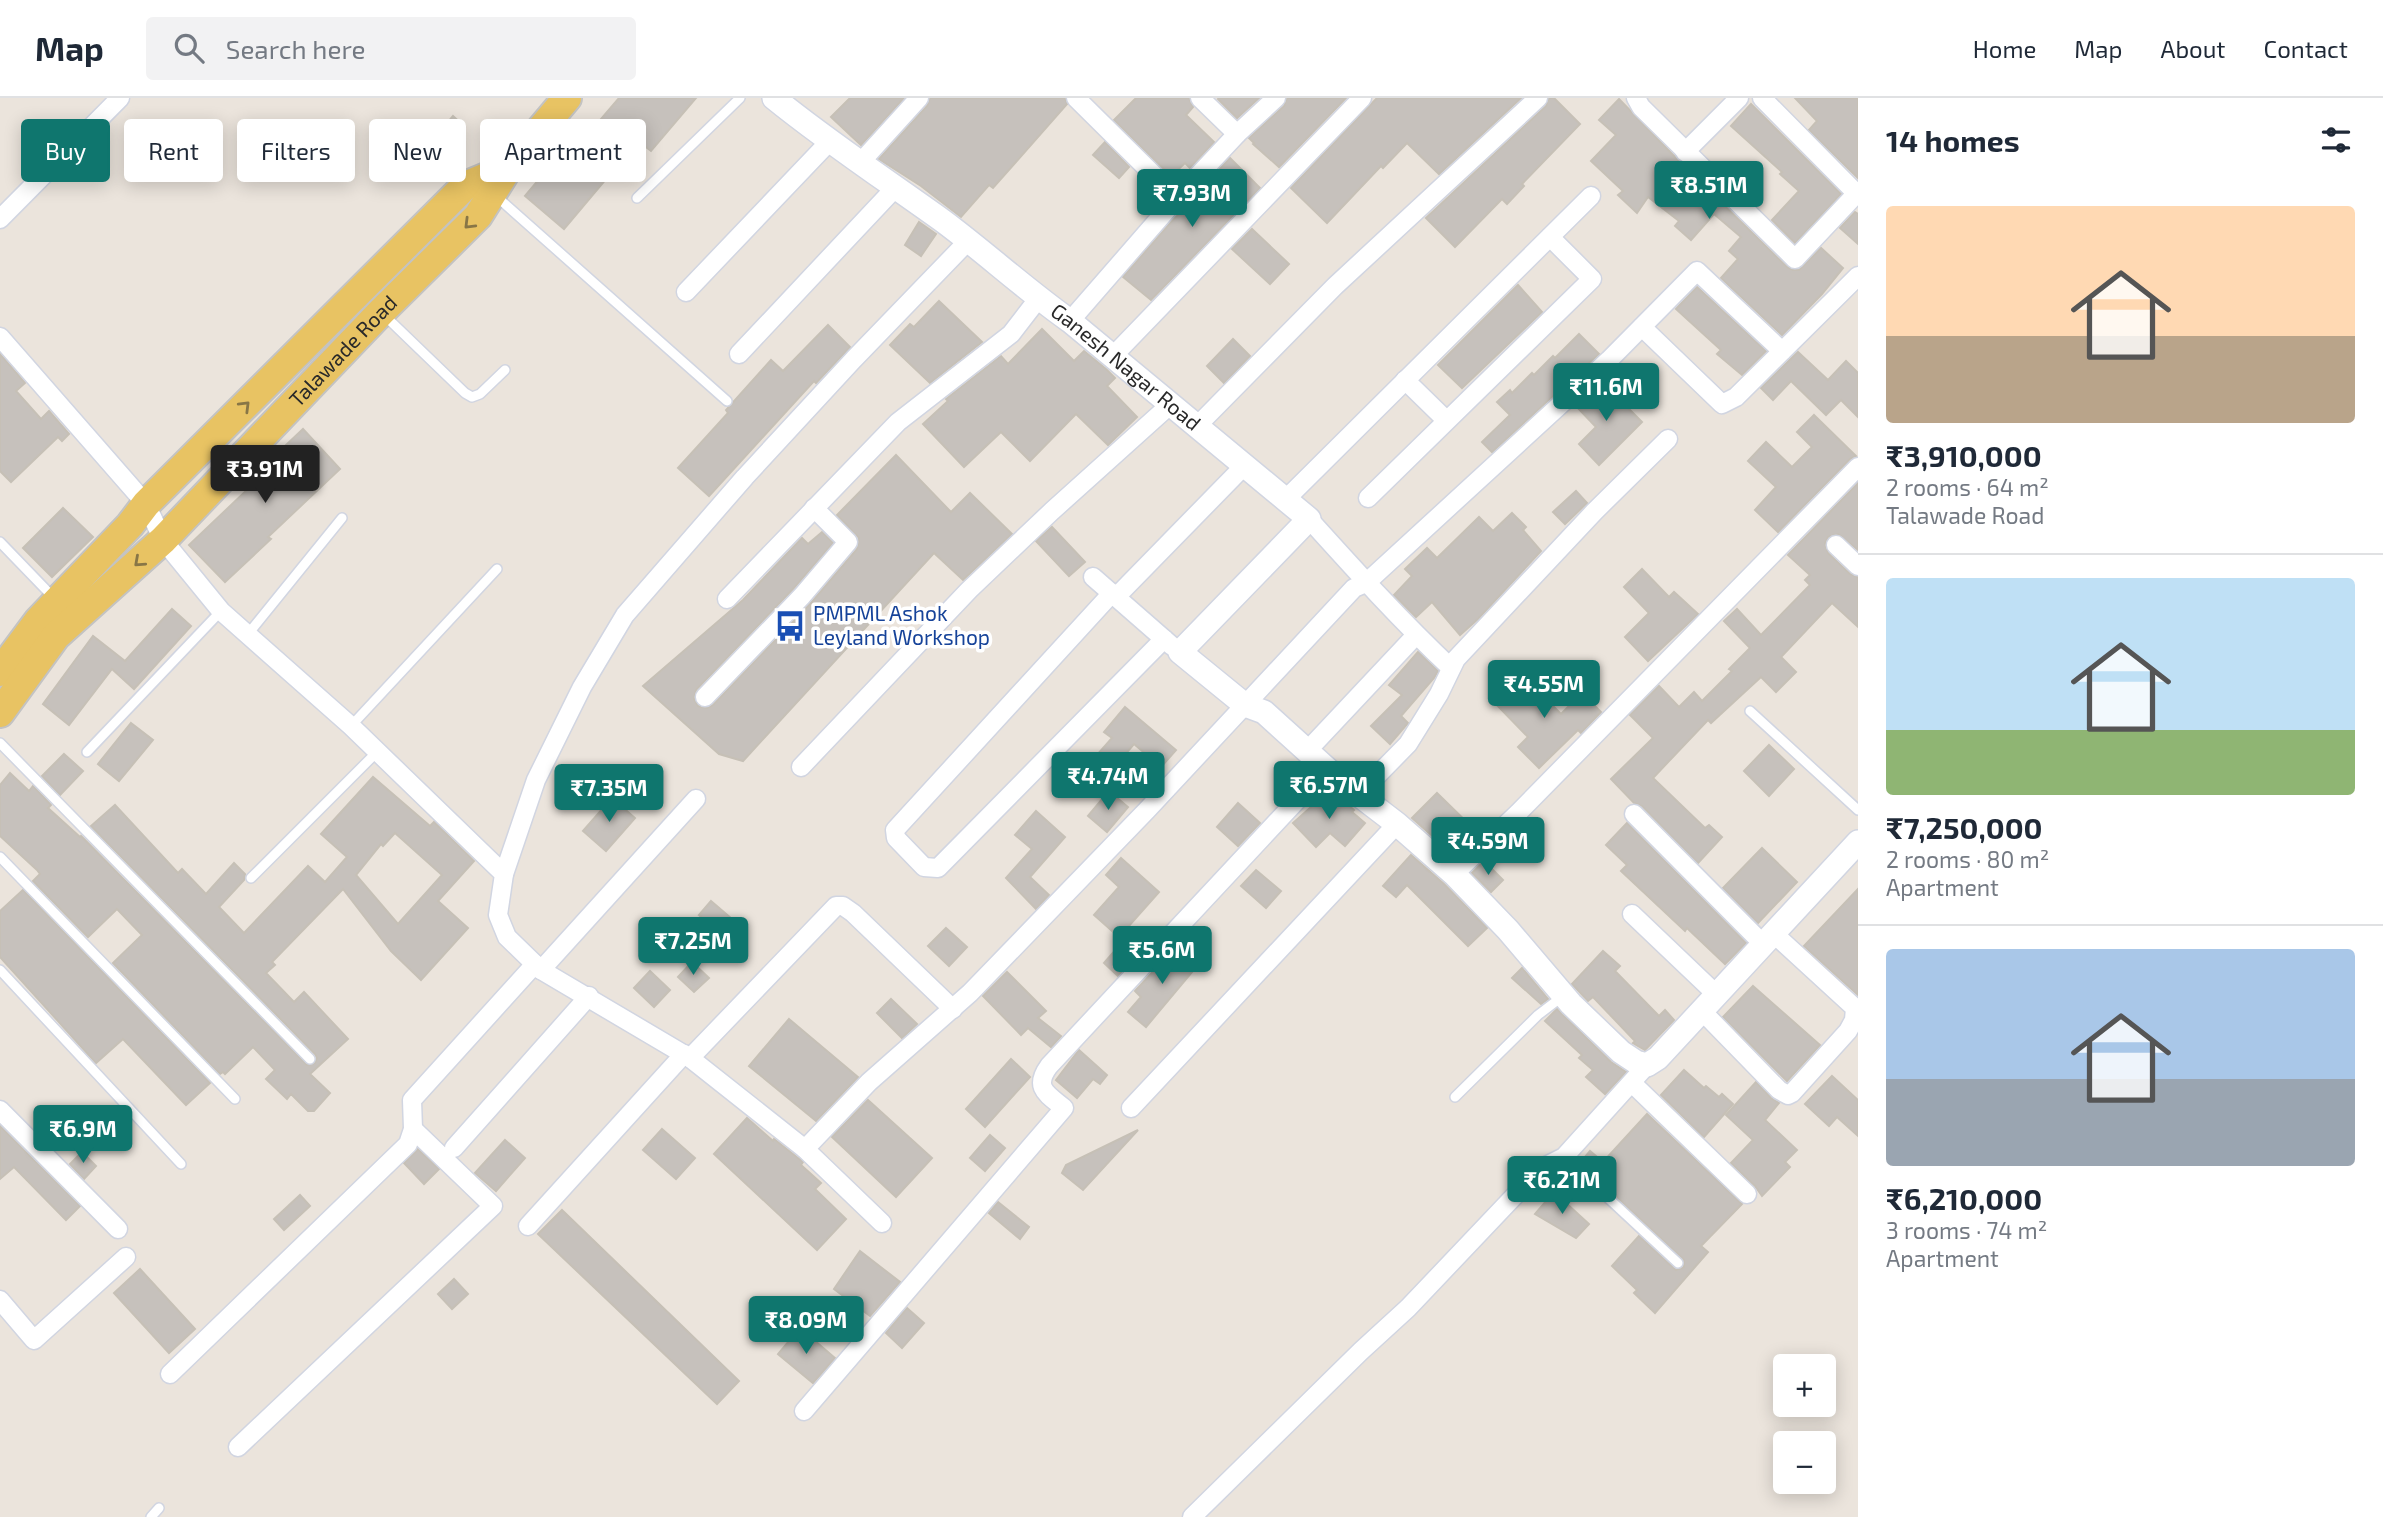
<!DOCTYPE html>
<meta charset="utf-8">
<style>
body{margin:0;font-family:"Exo 2",sans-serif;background:#f2f2f3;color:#1f2937;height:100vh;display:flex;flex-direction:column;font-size:26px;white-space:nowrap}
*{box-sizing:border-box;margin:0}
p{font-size:23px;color:#747a83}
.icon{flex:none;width:38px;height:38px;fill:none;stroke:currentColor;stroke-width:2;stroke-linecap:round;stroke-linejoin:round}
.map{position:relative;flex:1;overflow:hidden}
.side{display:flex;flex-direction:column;background:#fff;width:525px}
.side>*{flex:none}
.top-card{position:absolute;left:21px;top:21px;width:665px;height:63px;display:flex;gap:14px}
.buttons{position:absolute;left:1773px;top:1256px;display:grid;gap:14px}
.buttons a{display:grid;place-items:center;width:63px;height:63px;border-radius:7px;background:#fff;box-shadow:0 4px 18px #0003;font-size:35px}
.price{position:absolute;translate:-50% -60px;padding:0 16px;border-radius:7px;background:#0f766e;color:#fff;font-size:23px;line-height:46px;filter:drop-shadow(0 2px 4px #0008)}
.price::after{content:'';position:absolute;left:50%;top:42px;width:21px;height:16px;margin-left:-10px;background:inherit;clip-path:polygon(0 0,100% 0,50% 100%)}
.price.active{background:#222;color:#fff}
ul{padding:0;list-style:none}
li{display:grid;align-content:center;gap:14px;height:371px;padding:0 28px}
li+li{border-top:2px solid #e0e1e3}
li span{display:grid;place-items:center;height:217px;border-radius:7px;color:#555}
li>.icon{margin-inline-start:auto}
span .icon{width:126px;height:126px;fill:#fffc;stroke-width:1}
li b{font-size:30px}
h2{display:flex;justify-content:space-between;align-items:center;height:84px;padding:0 28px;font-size:30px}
.pill{padding:0 24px;border-radius:7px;background:#fff;box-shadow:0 4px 18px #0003;font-size:24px;line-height:63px}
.pill.active{background:#0f766e;color:#fff}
header{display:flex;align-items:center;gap:42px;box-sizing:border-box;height:98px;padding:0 35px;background:#fff;border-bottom:2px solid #e0e1e3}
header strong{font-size:33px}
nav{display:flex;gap:38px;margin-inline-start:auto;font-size:24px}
.search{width:490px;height:63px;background:#f2f2f3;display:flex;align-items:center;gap:18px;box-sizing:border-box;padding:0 24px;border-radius:7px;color:#747a83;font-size:26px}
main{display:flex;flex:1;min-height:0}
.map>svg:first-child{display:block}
.building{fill:#c6c1bc;stroke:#c6c0b6;stroke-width:2;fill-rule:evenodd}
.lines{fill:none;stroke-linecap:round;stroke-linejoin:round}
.service-casing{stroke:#d1d5e1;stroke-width:12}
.minor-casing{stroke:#d1d5e1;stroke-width:21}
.tertiary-casing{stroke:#d1d5e1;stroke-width:26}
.primary-casing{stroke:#c3c3c3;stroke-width:32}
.service{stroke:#fff;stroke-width:9}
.minor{stroke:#fff;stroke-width:18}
.tertiary{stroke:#fff;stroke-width:23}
.primary{stroke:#e8c363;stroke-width:28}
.oneway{stroke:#887646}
.labels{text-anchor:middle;stroke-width:7;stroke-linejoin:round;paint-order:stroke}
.street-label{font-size:21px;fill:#292929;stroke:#fff}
.transit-label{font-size:21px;fill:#164399;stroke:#fff;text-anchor:start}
</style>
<header>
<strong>Map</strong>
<div class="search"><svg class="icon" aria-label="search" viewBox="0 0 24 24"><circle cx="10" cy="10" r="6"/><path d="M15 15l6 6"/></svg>Search here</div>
<nav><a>Home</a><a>Map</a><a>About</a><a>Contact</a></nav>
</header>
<main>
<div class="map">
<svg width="1858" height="1419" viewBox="0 0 1858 1419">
<rect width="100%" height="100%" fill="#ebe4dc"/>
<!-- building -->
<g class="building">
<path d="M619,0H696L651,53L638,43L564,131L525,98L584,28L590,34Z"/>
<path d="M850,0H904L861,47L831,19Z"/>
<path d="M930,0H1065L1067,6L993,90L989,87L961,119L921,88L879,61L927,8Z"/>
<path d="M1136,0H1189L1193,9L1186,17L1214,44L1190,70L1185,65L1171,78L1114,22Z"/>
<path d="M1219,0H1259L1237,20L1218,1Z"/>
<path d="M1287,0H1346L1279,69L1253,46L1254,45L1249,40L1284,8Z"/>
<path d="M1377,0H1521L1439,76L1407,45L1383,70L1381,68L1327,125L1291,90Z"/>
<path d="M1549,0H1554L1580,26L1522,86L1524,88L1507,106L1502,101L1455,149L1426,120L1546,8Z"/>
<path d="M1795,0H1858V80L1809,32L1817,23Z"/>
<path d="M1619,1L1677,61L1787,169L1793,172H1799L1821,150L1843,170L1822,196L1782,237L1721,180L1738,161L1729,153L1741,139L1714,116L1691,142L1675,128L1679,123L1648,99L1637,115L1618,97L1623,93L1591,63L1616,37L1599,22Z"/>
<path d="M1751,6L1841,96L1795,145L1772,122L1799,93L1780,76L1782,74L1731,28Z"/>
<path d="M453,18L465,29L454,41L443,30Z"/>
<path d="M1105,44L1129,69L1119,80L1093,57Z"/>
<path d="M1230,60L1260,90L1151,202L1123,179L1171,124L1208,87L1206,85Z"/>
<path d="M1855,114L1858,116V146L1840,130Z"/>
<path d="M919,124L936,136L921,158L905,147Z"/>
<path d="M1252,131L1289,166L1270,186L1232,151Z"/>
<path d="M1518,187L1542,214L1462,290L1438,267Z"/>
<path d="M1697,189L1766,253L1742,277L1717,256L1721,252L1676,211Z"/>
<path d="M939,203L982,244L930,285L890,247L910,226L914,229Z"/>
<path d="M828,227L850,249L816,285L814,283L709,398L678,370L728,315L726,312L771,262L783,273Z"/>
<path d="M1042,231L1074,263L1084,253L1106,271L1115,280L1107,288L1137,319L1108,347L1076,316L1030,363L1001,334L964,369L923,326L948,303L946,301L1001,258L1008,266Z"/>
<path d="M1579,236L1599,256L1492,354L1482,344L1510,317L1497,304L1510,292L1512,295L1532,275L1534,277L1553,258L1555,260Z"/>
<path d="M1233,241L1250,258L1224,285L1207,268Z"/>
<path d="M1798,254L1828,282L1846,263L1858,275V319L1841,302L1826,317L1791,283L1773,302L1761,290Z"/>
<path d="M0,256L25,285L16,293L41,321L49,313L69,336L62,343L58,339L11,384L0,373Z"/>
<path d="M1602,284L1642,324L1599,367L1579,346L1596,329L1576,308Z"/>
<path d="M1814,317L1856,358L1850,361L1778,434L1755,412L1776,389L1748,363L1766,344L1792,369L1812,349L1797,334Z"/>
<path d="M303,331L340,371L268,439L271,441L225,484L189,447L249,390L245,386Z"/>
<path d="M896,357L951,414L970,395L1012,436L963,482L934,455L743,663L719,656L643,588L743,502L802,440L808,446L822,434L833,445L794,490L696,592L694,601L698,608L707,610L713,607L810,506L857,451L859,440L837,417Z"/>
<path d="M1858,385V452L1838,436L1828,439L1825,445L1828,455L1850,476L1858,479V529L1832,505L1781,559L1796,574L1776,594L1761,579L1711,625L1708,622L1653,680L1705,730L1709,727L1722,739L1698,765L1642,708L1634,705L1611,681L1653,640L1630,617L1659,588L1679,609L1694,594L1702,603L1732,573L1729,571L1750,550L1724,523L1737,511L1761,537L1810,487L1805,482L1810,477L1788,457Z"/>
<path d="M1576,393L1587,405L1565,426L1553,414Z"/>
<path d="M63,410L93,439L52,479L23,450Z"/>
<path d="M1512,415L1526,429L1523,432L1541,453L1478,521L1460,537L1432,504L1416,519L1394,497L1412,478L1405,471L1427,450L1437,460L1479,419L1493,433Z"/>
<path d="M1052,429L1085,464L1069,478L1036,443Z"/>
<path d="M1642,471L1669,499L1674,494L1698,516L1648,563L1625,539L1649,515L1624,489Z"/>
<path d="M172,511L191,528L134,591L112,571L69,627L43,606L93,538L125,563Z"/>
<path d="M1418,554L1438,573L1434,580L1401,618L1408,625L1390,646L1371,628L1402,597L1389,587Z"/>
<path d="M1523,578L1561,616L1582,595L1601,614L1581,635L1578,632L1539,670L1518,649L1528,639L1494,604Z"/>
<path d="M1125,609L1176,652L1161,669L1134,646L1105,680L1089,666L1112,640L1104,634Z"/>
<path d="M131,625L153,642L119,683L98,666Z"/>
<path d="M1769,647L1794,671L1769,698L1744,673Z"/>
<path d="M64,656L83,673L60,697L42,678Z"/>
<path d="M10,675L29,693L33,688L51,707L48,710L80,739L81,738L307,967L315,965L317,960L315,956L91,728L115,707L178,775L182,771L206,796L234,765L245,776L244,782L219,809L244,835L308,768L325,784L347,759L321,736L373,679L430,728L434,724L474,763L438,803L468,830L421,882L391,853L343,791L272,864L275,867L266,875L294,904L304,894L348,941L310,976L330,995L314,1013H308L291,996L287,1001L266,981L275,972L253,949L225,976L223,974L220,976L113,865L142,837L117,811L88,839L33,783L40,776L37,772L0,738V687ZM395,735L442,777L398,826L356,777L381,746L383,748Z"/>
<path d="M1330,692L1347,706L1354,712L1352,714L1365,725L1345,748L1330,735L1316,749L1293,725Z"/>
<path d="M1109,693L1128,709L1107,734L1088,718Z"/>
<path d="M1437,695L1479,736L1456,759L1412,720Z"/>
<path d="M612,700L635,720L606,753L583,733Z"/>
<path d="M1238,705L1260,725L1238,748L1217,729Z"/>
<path d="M1036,713L1065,739L1030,779L1049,797L1036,811L1006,780L1032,751L1015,737Z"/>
<path d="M1627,725L1746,845L1725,866L1687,830L1685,833L1621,773L1627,767L1606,747Z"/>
<path d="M1762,750L1797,784L1758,825L1723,790Z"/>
<path d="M1411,757L1444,786L1487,830L1468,848L1407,787L1396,799L1383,788Z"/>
<path d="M1121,760L1159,794L1119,839L1094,817L1119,789L1106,777Z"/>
<path d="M1484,763L1503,782L1491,794L1472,775Z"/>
<path d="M1256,772L1281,793L1266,810L1241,788Z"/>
<path d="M1858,791V897L1804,848Z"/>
<path d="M23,792L210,985L186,1007L123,941L96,965L0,859V813Z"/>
<path d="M711,803L745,832L733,846L718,833L688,862L672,845L701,818L699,817Z"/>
<path d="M946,830L967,849L949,868L928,848Z"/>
<path d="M1126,840L1140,853L1118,878L1104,865Z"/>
<path d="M1176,849L1197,868L1146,929L1128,914L1141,899L1135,893Z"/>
<path d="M1603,853L1620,868L1615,873L1659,918L1665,912L1674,922L1645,952L1633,945L1635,943L1593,899L1588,903L1572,886Z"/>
<path d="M692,864L709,880L694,894L678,879Z"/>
<path d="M1522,870L1548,901L1541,906L1512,880Z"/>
<path d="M650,873L670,892L654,909L634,890Z"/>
<path d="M1007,874L1046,913L1038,920L1061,938L1051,949L1028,930L1021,937L983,898Z"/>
<path d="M1753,888L1820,947L1787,983L1723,919Z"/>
<path d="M891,901L917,926L902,940L877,915Z"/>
<path d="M1557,911L1611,964L1626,974L1605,996L1586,979L1593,972L1579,960L1582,957L1545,923Z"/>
<path d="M789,921L858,979L816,1023L749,968Z"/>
<path d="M1079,952L1107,977L1100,986L1093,981L1077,1000L1056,982Z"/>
<path d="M1011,961L1030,979L985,1029L966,1011Z"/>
<path d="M1684,972L1704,990L1706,988L1719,999L1722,996L1733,1006L1704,1039L1661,997Z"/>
<path d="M1832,978L1858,1002V1038L1837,1019L1829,1028L1805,1006Z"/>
<path d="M1756,984L1771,1000L1779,1005L1765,1022L1797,1052L1785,1064L1790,1069L1762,1098L1755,1088L1731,1065L1753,1042L1726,1017Z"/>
<path d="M868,1002L932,1060L896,1099L832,1039Z"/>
<path d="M1647,1016L1742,1106L1701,1148L1708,1154L1655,1215L1634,1195L1637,1192L1612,1168L1639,1138L1676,1172L1684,1169V1162L1580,1065L1590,1053L1603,1064Z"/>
<path d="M747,1020L773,1043L774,1041L803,1064L801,1067L821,1085L815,1091L846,1121L817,1152L714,1056Z"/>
<path d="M0,1028L80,1108L66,1122L14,1069L0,1081Z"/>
<path d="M662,1031L695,1060L676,1081L643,1052Z"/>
<path d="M1138,1032L1083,1092L1062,1075L1066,1067Z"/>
<path d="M990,1037L1005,1050L985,1073L970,1060Z"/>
<path d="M505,1042L525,1060L496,1093L475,1075Z"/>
<path d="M418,1051L439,1071L424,1086L404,1065Z"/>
<path d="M82,1054L96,1068L84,1081L70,1066Z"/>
<path d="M1554,1094L1589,1126L1576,1140L1535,1116Z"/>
<path d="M300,1097L310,1108L284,1132L274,1121Z"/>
<path d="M998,1104L1029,1129L1020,1141L989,1115Z"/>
<path d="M562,1112L739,1283L717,1306L538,1136Z"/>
<path d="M860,1153L900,1184L870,1218L834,1191Z"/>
<path d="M140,1171L195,1231L169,1255L114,1195Z"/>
<path d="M454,1181L468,1196L452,1211L438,1196Z"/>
<path d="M907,1210L924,1225L902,1250L886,1235Z"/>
<path d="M800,1230L835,1260L813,1285L778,1256Z"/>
</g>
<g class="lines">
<defs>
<g id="service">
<path d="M496,98L727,303"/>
<path d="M637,100L740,0"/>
<path d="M382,215L465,295L472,299L480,296L505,272"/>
<path d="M0,444L54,500"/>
<path d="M248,536L342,420"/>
<path d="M1750,613L1858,712"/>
<path d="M351,628L497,471"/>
<path d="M0,645L310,961"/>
<path d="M87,654L221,513"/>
<path d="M0,759L235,1001"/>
<path d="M251,780L378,653"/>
<path d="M0,872L181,1066"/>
<path d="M1455,999L1538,917L1563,898"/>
<path d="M1564,1059L1678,1165"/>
<path d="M151,1419L159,1410"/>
</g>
<g id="minor">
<path d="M1076,0L1177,100"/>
<path d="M1200,0L1237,36"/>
<path d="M1636,0L1641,9L1795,161L1858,94"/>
<path d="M1762,0L1858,97"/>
<path d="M1685,54L1739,0"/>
<path d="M860,65L919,0"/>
<path d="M0,121L120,0"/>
<path d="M686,194L829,44"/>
<path d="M1070,223L1177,100L1237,36L1276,0"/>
<path d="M1642,229L1722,306L1736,299L1858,178"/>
<path d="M0,239L146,406L163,442L221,513L351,628L504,776L498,817L507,839L541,872L690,960L805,1051L882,1125"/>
<path d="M739,256L895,90"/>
<path d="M1113,258L1362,0"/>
<path d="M1405,282L1446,322"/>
<path d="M1197,328L1335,188L1538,0"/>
<path d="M1368,400L1592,181L1550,139"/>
<path d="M1286,401L1591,98"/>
<path d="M1309,421C1355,472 1401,523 1451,570"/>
<path d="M1836,447L1858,468"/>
<path d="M1093,479L1172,548"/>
<path d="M1112,495L895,732L896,740L924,769L938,770L1164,541"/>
<path d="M1116,499L1245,367"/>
<path d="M727,501L898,324L1011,236L1038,201"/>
<path d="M705,599L802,498L848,444L814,410"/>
<path d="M1307,653L1416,537"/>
<path d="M801,669L969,492L1052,413L1171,306"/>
<path d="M1359,696L1408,646L1439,596L1456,561L1594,414L1668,341"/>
<path d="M1634,716L1763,846"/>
<path d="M504,776L536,682L582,589L625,517L745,379L854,261L968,143"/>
<path d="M1454,776L1518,715L1858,369"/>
<path d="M1632,816L1716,896"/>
<path d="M541,872L696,701"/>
<path d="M1701,912L1779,992L1788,997L1792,995L1848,933L1854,922L1855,910L1773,835"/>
<path d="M690,960L836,808H843L853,815L953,911"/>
<path d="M1633,986L1747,1096"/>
<path d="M1131,1010L1397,726"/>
<path d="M0,1012L118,1131"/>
<path d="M454,1050L589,898"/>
<path d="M805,1051L869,984L970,895L1147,712L1354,490L1366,485L1609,262L1697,173L1782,253"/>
<path d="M528,1128L684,956"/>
<path d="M0,1202L34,1242L126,1159"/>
<path d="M170,1276L408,1046L413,1031L412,1002L535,866"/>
<path d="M804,1313L1064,1010C1047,996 1033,990 1049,968L1327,670"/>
<path d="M238,1349L493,1108L413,1031"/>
<path d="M1192,1419L1361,1253L1408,1210L1522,1090L1544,1069L1564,1059L1647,967"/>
</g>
<g id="tertiary">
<path id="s1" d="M774,0C828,44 886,82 943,123C986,155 1026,192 1070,223L1309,421L1180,554L1245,607L1264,614L1337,680L1397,726L1454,776L1508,832L1571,906L1621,954L1636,964L1647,967L1658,960L1858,744"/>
</g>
<g id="primary">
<path d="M0,574L38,523L130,427L146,406L465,88L508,70"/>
<path id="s2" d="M0,615L56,538L163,442L381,214L478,118L508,70L567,0"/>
</g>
</defs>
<!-- service casing -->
<use href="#service" class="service-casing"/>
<!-- minor casing -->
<use href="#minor" class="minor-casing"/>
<!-- tertiary casing -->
<use href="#tertiary" class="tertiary-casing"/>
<!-- primary casing -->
<use href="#primary" class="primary-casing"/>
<!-- service -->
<use href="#service" class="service"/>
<!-- minor -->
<use href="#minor" class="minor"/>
<!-- tertiary -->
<use href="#tertiary" class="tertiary"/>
<!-- primary -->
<use href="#primary" class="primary"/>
</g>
<!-- one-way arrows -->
<defs><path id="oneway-chevron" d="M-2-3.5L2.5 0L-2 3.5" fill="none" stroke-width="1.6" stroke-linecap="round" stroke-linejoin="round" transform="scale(1.75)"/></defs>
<g class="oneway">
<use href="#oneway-chevron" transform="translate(469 126) rotate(135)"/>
<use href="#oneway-chevron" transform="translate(245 308) rotate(-45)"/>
<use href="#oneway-chevron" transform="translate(139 464) rotate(138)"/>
</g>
<!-- icons -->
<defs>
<symbol id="bus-bare" viewBox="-9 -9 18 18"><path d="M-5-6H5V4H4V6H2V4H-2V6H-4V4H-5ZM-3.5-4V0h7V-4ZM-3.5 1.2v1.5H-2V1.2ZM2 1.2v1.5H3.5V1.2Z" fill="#1a4fb4" stroke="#fff" stroke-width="2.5" paint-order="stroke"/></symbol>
</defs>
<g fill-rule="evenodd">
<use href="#bus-bare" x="768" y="506" width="44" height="44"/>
</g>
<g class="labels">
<!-- street labels -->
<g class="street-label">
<text dy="7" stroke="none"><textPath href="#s2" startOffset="500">Talawade Road</textPath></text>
<text dy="7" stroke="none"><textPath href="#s1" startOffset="443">Ganesh Nagar Road</textPath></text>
</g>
<!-- transit labels -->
<g class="transit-label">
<text x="813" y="523">PMPML Ashok<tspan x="813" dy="24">Leyland Workshop</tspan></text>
</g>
</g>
</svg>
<div class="buttons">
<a>+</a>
<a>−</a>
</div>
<b class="price" style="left:1709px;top:123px">₹8.51M</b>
<b class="price" style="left:1192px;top:131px">₹7.93M</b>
<b class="price" style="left:1606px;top:325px">₹11.6M</b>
<b class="price active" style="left:265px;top:407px">₹3.91M</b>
<b class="price" style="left:1544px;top:622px">₹4.55M</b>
<b class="price" style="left:1108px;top:714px">₹4.74M</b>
<b class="price" style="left:1329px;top:723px">₹6.57M</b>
<b class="price" style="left:609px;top:726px">₹7.35M</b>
<b class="price" style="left:1488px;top:779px">₹4.59M</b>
<b class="price" style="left:693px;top:879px">₹7.25M</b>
<b class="price" style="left:1162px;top:888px">₹5.6M</b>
<b class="price" style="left:83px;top:1067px">₹6.9M</b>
<b class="price" style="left:1562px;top:1118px">₹6.21M</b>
<b class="price" style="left:806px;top:1258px">₹8.09M</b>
<div class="top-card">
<a class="pill active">Buy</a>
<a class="pill">Rent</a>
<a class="pill">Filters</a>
<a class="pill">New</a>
<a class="pill">Apartment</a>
</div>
</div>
<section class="side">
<h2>14 homes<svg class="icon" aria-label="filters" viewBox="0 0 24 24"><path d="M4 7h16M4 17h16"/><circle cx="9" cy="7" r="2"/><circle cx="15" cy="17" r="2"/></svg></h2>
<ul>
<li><span style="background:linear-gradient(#ffd9b3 60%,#b9a48a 0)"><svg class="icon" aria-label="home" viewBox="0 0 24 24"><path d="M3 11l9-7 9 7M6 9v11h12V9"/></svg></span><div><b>₹3,910,000</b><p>2 rooms · 64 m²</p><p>Talawade Road</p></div></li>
<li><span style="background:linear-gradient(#bfe0f5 70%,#8fb573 0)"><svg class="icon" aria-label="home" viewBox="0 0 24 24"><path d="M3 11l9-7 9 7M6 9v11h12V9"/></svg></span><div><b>₹7,250,000</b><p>2 rooms · 80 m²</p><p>Apartment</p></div></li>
<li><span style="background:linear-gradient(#a9c7e8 60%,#9aa5b1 0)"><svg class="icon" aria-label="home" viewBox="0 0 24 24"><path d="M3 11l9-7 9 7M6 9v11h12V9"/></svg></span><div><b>₹6,210,000</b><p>3 rooms · 74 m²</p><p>Apartment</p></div></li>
</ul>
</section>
</main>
